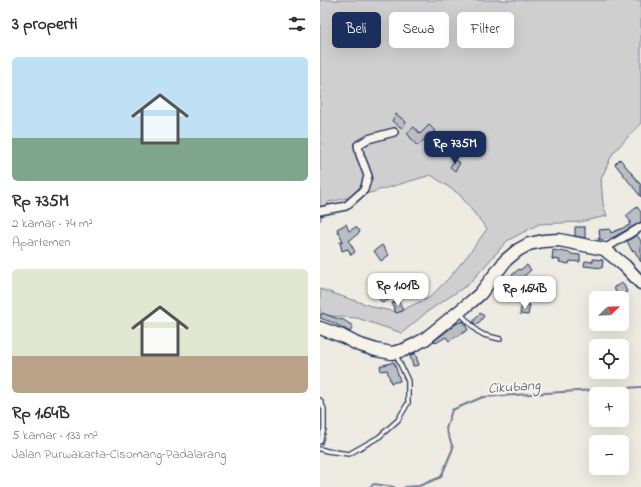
<!DOCTYPE html>
<html lang="id">
<meta charset="utf-8">
<style>
body{margin:0;font-family:"Indie Flower",sans-serif;background:#f7f7f7;color:#2b2b33;height:100vh;display:flex;flex-direction:column;font-size:15px;white-space:nowrap}
*{box-sizing:border-box;margin:0}
p{font-size:13px;color:#7c7c81}
.icon{flex:none;width:22px;height:22px;fill:none;stroke:currentColor;stroke-width:2;stroke-linecap:round;stroke-linejoin:round}
.map{position:relative;flex:1;overflow:hidden}
.drawer{display:flex;flex-direction:column;background:#fff;width:320px}
.drawer>*{flex:none}
.guide{position:absolute;left:12px;top:12px;width:249px;height:36px;display:flex;gap:8px}
.needle{width:26px;rotate:67deg}
.fabs{position:absolute;left:269px;top:291px;display:grid;gap:8px}
.fabs a{display:grid;place-items:center;width:40px;height:40px;border-radius:6px;background:#fff;box-shadow:0 4px 16px #0002;font-size:20px}
.price{position:absolute;translate:-50% -34px;padding:0 9px;border-radius:8px;background:#fff;color:#222;font-size:13px;line-height:26px;filter:drop-shadow(0 1px 2px #0008)}
.price::after{content:'';position:absolute;left:50%;top:24px;width:12px;height:9px;margin-left:-6px;background:inherit;clip-path:polygon(0 0,100% 0,50% 100%)}
.price.current{background:#1b2f5e;color:#fff}
ul{padding:0;list-style:none}
li{display:grid;align-content:center;gap:8px;height:212px;padding:0 12px}
li span{display:grid;place-items:center;height:124px;border-radius:6px;color:#555}
li>.icon{margin-inline-start:auto}
span .icon{width:72px;height:72px;fill:#fffc;stroke-width:1}
li b{font-size:17px}
h2{display:flex;justify-content:space-between;align-items:center;height:48px;padding:0 12px;font-size:17px}
.chip{padding:0 14px;border-radius:6px;background:#fff;box-shadow:0 4px 16px #0002;font-size:14px;line-height:36px}
.chip.current{background:#1b2f5e;color:#fff}
main{display:flex;flex:1;min-height:0}
.map>svg:first-child{display:block}
.green{fill:#cfcfcf;stroke:#757f96}
.lines{fill:none;stroke-linecap:round;stroke-linejoin:round}
.stream{stroke:#6e7992;stroke-width:2}
.building{fill:#babdc2;stroke:#1b2f5e}
.service-casing{stroke:#1b2f5e;stroke-width:6}
.minor-casing{stroke:#1b2f5e;stroke-width:10}
.trunk-casing{stroke:#1b2f5e;stroke-width:15}
.service{stroke:#f7f3e8;stroke-width:3.5}
.minor{stroke:#f7f3e8;stroke-width:7}
.trunk{stroke:#f7f3e8;stroke-width:12}
.labels{text-anchor:middle;stroke-width:4;stroke-linejoin:round;paint-order:stroke}
.water-label{font-size:14px;font-style:italic;fill:#455478;stroke:#f7f3e8}
</style>
<main>
<section class="drawer">
<h2>3 properti<svg class="icon" aria-label="filters" viewBox="0 0 24 24"><path d="M4 7h16M4 17h16"/><circle cx="9" cy="7" r="2"/><circle cx="15" cy="17" r="2"/></svg></h2>
<ul>
<li><span style="background:linear-gradient(#bfe0f5 65%,#7fa58c 0)"><svg class="icon" aria-label="home" viewBox="0 0 24 24"><path d="M3 11l9-7 9 7M6 9v11h12V9"/></svg></span><div><b>Rp 735M</b><p>2 kamar · 74 m²</p><p>Apartemen</p></div></li>
<li><span style="background:linear-gradient(#dfe7d0 70%,#b9a48a 0)"><svg class="icon" aria-label="home" viewBox="0 0 24 24"><path d="M3 11l9-7 9 7M6 9v11h12V9"/></svg></span><div><b>Rp 1.64B</b><p>5 kamar · 133 m²</p><p>Jalan Purwakarta–Cisomang–Padalarang</p></div></li>
</ul>
</section>
<div class="map">
<svg width="321" height="487" viewBox="0 0 321 487">
<rect width="100%" height="100%" fill="#eeebe2"/>
<filter id="ink" filterUnits="userSpaceOnUse"><feTurbulence type="fractalNoise" baseFrequency=".025" numOctaves="2"/><feDisplacementMap in="SourceGraphic" scale="8" xChannelSelector="R" yChannelSelector="G"/><feConvolveMatrix kernelMatrix="1 2 1 2 8 2 1 2 1" color-interpolation-filters="sRGB"/></filter>
<g filter="url(#ink)">
<!-- green -->
<path class="green" d="M0,0H321V123L293,153L281,179L283,204L287,216L259,222L219,224L187,241L149,284L108,311L82,333L37,318L0,315V289L57,308L77,312L109,298L129,278L148,255L167,229L139,194L111,175L46,194L9,202L0,221Z"/>
<g class="lines">
<!-- stream -->
<g class="stream">
<path d="M50,487L54,484L74,487"/>
<path d="M85,487L99,486L121,477L133,448L126,429L132,410L163,397L321,387"/>
</g>
</g>
<!-- building -->
<g class="building">
<path d="M76,114L86,122L82,128L72,121Z"/>
<path d="M109,125L115,131L97,146L87,133L94,127L100,134Z"/>
<path d="M300,159L321,185V197L295,164Z"/>
<path d="M135,160L140,163L135,171L130,167Z"/>
<path d="M317,207L321,212V222L292,238L279,240L278,238H280L279,230L290,229L291,233L310,225L309,223L311,222L306,216Z"/>
<path d="M26,224L29,231L36,227L40,232L29,241L35,252L31,255L28,249L22,251L20,242L23,241L17,229Z"/>
<path d="M255,227H265V238L255,236Z"/>
<path d="M317,235L321,241V262L314,250L312,251L307,241Z"/>
<path d="M62,245L69,255L61,261L54,251Z"/>
<path d="M233,250L251,253V254L260,255V262L250,261L249,264L239,262L240,260L232,259Z"/>
<path d="M273,259L283,260L282,268L264,266L265,261L273,262Z"/>
<path d="M207,265L211,270L197,282L192,275L199,269L200,270Z"/>
<path d="M303,283L307,292L297,296L294,287Z"/>
<path d="M70,291L73,298L62,303L58,296Z"/>
<path d="M79,301L83,311L76,313L72,303Z"/>
<path d="M202,304L210,305L208,315L200,314Z"/>
<path d="M2,313L21,320L22,319L33,326L30,332L14,323L0,318Z"/>
<path d="M160,313L164,316L157,325L153,322Z"/>
<path d="M143,321L148,330L129,341L126,337L116,343L114,341L136,324Z"/>
<path d="M95,353L99,365L93,366L90,356Z"/>
<path d="M74,362L80,381L71,383L67,370L61,371L60,366Z"/>
</g>
<g class="lines">
<defs>
<g id="service">
<path d="M140,313L157,331L164,335L180,339"/>
<path d="M0,400L4,409V429L0,442"/>
<path d="M0,449L7,451L29,454L59,437L78,420L88,403V381L76,355"/>
</g>
<g id="minor">
<path d="M0,211L26,206L44,190L48,176L44,165L40,155L38,145L48,139L74,132"/>
<path d="M284,249L321,227"/>
</g>
<path id="trunk" d="M0,328L22,336L37,344L56,350L72,353L84,350L96,344L105,339L152,301L160,294L186,260L198,250L209,244L223,241L239,240L284,249L305,266L321,283"/>
</defs>
<!-- service casing -->
<use href="#service" class="service-casing"/>
<!-- minor casing -->
<use href="#minor" class="minor-casing"/>
<!-- trunk casing -->
<use href="#trunk" class="trunk-casing"/>
<!-- service -->
<use href="#service" class="service"/>
<!-- minor -->
<use href="#minor" class="minor"/>
<!-- trunk -->
<use href="#trunk" class="trunk"/>
</g>
</g>
<g class="labels">
<!-- water labels -->
<g class="water-label">
<text transform="translate(194 386) rotate(-4)" y="5">Cikubang</text>
</g>
</g>
</svg>
<div class="fabs">
<a><svg class="needle" viewBox="-14 -14 28 28"><path d="M0-13l5 13h-10z" fill="#e53935"/><path d="M0 13l5-13h-10z" fill="#7c7c81"/></svg></a>
<a><svg class="icon" aria-label="locate" viewBox="0 0 24 24"><circle cx="12" cy="12" r="6"/><path d="M12 2v4M12 18v4M2 12h4M18 12h4"/></svg></a>
<a>+</a>
<a>−</a>
</div>
<b class="price current" style="left:135px;top:165px">Rp 735M</b>
<b class="price" style="left:78px;top:307px">Rp 1.01B</b>
<b class="price" style="left:205px;top:310px">Rp 1.64B</b>
<div class="guide">
<a class="chip current">Beli</a>
<a class="chip">Sewa</a>
<a class="chip">Filter</a>
</div>
</div>
</main>
